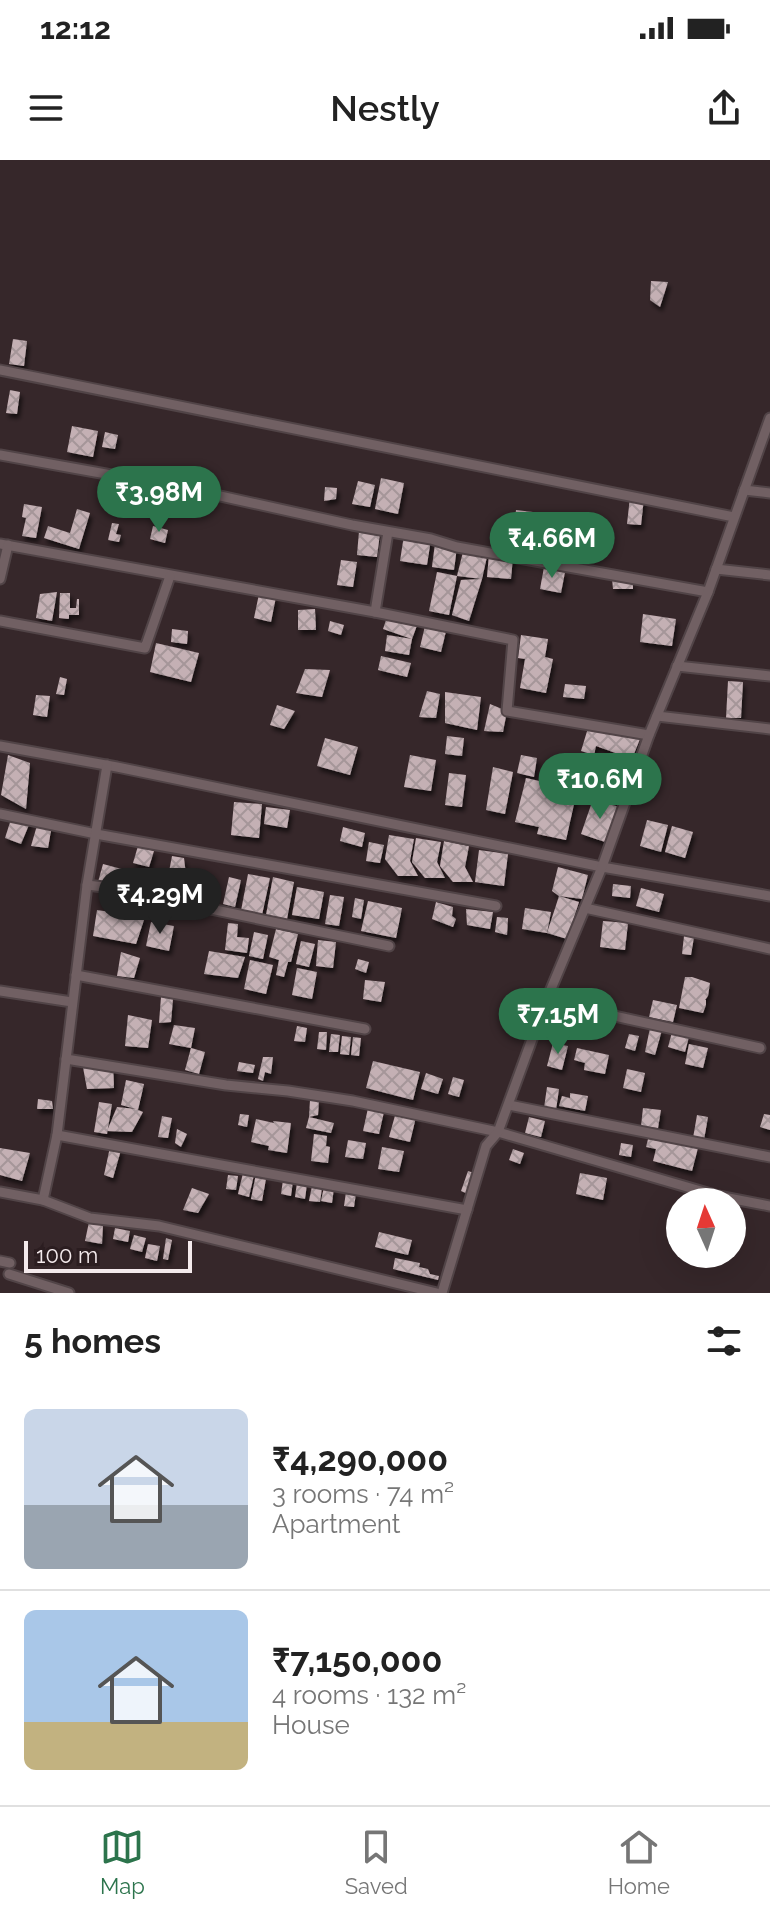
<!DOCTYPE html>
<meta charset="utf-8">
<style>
body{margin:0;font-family:Raleway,sans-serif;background:#f6f6f6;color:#222;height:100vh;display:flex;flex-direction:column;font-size:30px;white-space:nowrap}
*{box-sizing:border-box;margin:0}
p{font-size:26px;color:#767676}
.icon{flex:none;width:44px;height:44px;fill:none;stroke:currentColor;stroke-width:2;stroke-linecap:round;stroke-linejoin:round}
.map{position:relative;height:1133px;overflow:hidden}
.sheet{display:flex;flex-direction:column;background:#fff;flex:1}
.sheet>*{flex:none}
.needle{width:52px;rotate:357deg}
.fabs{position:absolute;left:666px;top:1028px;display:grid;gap:16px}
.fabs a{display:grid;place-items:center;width:80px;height:80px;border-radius:50%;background:#fff;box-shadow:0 8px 32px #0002;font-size:40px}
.scale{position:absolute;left:24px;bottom:20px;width:168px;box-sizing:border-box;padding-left:8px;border:4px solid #f4eaec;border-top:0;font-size:22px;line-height:28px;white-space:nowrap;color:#f4eaec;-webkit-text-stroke:6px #2b1d20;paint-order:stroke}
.price{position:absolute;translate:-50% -68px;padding:0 18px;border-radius:28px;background:#2c744c;color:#fff;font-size:26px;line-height:52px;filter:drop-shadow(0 2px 4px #0008)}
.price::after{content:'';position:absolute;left:50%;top:48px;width:24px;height:18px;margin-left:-12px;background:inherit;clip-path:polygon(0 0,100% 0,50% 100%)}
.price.selected{background:#222;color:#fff}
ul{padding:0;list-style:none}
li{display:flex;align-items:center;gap:24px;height:200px;padding:0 24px}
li+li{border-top:2px solid #e0e0e0}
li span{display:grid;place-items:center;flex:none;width:224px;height:160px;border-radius:12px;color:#555}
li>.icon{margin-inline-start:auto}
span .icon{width:96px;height:96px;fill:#fffc;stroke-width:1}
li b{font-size:34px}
h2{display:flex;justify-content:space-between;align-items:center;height:96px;padding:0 24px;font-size:34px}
.status{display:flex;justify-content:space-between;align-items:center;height:56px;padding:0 40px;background:#fff;direction:ltr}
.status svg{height:22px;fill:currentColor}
header{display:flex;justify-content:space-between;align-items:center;height:104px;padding:0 24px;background:#fff;font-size:36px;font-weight:600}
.menu{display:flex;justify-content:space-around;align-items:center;height:112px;border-top:2px solid #e0e0e0;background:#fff;font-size:22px;color:#767676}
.menu a{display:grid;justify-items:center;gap:4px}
.menu .selected{color:#2c744c}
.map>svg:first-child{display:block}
.building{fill:url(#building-cross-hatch);filter:url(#shadow)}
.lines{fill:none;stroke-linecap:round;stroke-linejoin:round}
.street-casing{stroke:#514447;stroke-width:13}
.street{stroke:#716063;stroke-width:9}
</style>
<div class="status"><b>12:12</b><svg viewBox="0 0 49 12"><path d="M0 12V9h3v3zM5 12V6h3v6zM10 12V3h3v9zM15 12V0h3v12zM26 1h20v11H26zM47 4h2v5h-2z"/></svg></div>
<header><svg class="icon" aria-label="menu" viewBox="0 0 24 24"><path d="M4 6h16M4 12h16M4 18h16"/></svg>Nestly<svg class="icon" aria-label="share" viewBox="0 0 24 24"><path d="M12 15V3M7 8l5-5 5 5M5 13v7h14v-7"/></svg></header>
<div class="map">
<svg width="770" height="1133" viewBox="0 0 770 1133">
<defs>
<pattern id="building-cross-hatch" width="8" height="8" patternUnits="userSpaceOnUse" patternTransform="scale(2)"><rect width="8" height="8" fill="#c4b0b4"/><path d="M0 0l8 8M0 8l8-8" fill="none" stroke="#a59699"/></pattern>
<filter id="shadow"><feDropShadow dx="2.5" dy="4.5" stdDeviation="2" flood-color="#0009"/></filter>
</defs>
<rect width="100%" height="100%" fill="#36272a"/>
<!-- building -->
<g class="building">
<path d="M651,121L668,122L660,147L650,140Z"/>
<path d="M13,179L27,181L24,206L9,204Z"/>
<path d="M10,230L20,232L17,254L6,253Z"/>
<path d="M72,266L98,271L93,297L67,292Z"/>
<path d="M105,272L118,275L115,289L102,287Z"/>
<path d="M381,318L404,323L398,354L375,349Z"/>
<path d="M358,321L375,325L370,347L352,344Z"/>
<path d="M325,327L337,328L336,339L324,341Z"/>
<path d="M630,337L644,338L641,365L627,364Z"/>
<path d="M24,344L42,347L36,378L22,376L26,358L22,357Z"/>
<path d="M77,349L90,353L79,389L44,378L48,366L70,373Z"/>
<path d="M516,350L533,352L530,385L512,383Z"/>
<path d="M540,353L552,355L546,387L534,385Z"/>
<path d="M558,356L574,359L568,393L551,390Z"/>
<path d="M112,363L119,364L116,374L121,375L119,382L108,380Z"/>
<path d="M153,366L168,370L165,383L150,379Z"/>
<path d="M359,371L380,373L377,397L357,395Z"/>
<path d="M404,375L431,379L427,405L400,401Z"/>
<path d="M435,384L457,387L454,410L432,407Z"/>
<path d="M464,388L488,392L482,419L457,416Z"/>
<path d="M489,395L513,397L511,419L487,417Z"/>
<path d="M341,400L357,402L353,427L337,425Z"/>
<path d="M544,407L565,412L561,433L540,429Z"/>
<path d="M437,412L457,416L449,455L429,451Z"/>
<path d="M612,418L633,423V429H613Z"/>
<path d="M482,419L469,461L452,455L461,420Z"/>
<path d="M57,432L52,461L36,458L40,434Z"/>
<path d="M60,433H70V448H76L77,439H79V455H69V459L59,458Z"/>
<path d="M259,434L276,437L271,462L254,458Z"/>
<path d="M315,449L316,470H298V450Z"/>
<path d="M643,454L676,459L672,486L640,482Z"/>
<path d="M386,460H419L412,479L409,495L385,491L387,475L412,479L383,469Z"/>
<path d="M330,461L344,465L341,475L328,471Z"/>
<path d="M426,462L447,467L441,492L420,487Z"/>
<path d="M172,469L188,471L187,484L171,482Z"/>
<path d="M521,475L548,479L545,497L553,499L546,533L520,528L525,499L518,498Z"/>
<path d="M156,483L199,493L191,522L150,512Z"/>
<path d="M381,496L411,503L407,517L378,510Z"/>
<path d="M305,509L330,510L322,537L296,533Z"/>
<path d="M60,517L67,519L64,535L56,534Z"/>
<path d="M728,521L743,522L741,558H726Z"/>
<path d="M565,524L586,526L584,539L563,537Z"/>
<path d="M427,531L440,534L436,558L419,557Z"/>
<path d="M445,532L481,537L477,570L445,563Z"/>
<path d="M36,535L50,536L47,557L33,555Z"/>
<path d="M490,544L507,551L503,572L484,571Z"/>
<path d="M277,545L295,551L284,569L270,565Z"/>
<path d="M604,567L640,579L632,599L596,586L594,595L581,591L588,568L601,571Z"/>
<path d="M447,576L464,578L462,596L445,594Z"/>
<path d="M325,578L358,587L350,615L317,606Z"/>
<path d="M568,593L596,598L593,618L565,613Z"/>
<path d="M8,595L30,603L26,649L1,635Z"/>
<path d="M410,595L436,600L431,631L404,627Z"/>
<path d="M521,595L537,598L534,617L517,613Z"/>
<path d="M608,605L629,612L619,643L598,636Z"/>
<path d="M493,607L513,612L505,654L486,650Z"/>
<path d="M449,613L466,615L462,647L445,645Z"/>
<path d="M550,617L579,622L566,680L537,674L539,667L515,662L526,618L548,623Z"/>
<path d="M593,639L619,647L608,683L581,674Z"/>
<path d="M234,642L262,644L259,678L231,675Z"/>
<path d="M266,647L290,650L287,668L264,664Z"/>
<path d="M12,656L31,660L21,684L5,678Z"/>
<path d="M647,660L668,665L661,692L640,686Z"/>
<path d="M38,662L52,665L48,688L31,686Z"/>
<path d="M672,666L693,672L685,698L665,692Z"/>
<path d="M343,667L365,673L362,687L340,681Z"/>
<path d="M389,675L414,679L410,701L418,716H398L385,699Z"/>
<path d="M416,678L441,682L437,702L445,718H425L412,702Z"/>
<path d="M444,681L469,686L465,707L473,722H453L440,706Z"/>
<path d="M369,682L384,685L380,703L366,701Z"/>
<path d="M138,686L154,691L149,707L133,703Z"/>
<path d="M479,690L508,694L504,726L475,722Z"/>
<path d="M172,696L184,698L186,715L168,717Z"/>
<path d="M103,704L133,712L128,730L98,722Z"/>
<path d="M558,707L588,715L582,739L559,736L579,742L567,779L547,773L559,736L552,731Z"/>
<path d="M248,714L270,718L262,755L241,751Z"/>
<path d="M229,717L241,720L235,747L223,744Z"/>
<path d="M273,717L294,722L287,759L266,755Z"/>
<path d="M613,724L631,726L630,738L612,736Z"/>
<path d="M297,727L324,732L319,759L292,755Z"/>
<path d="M641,728L664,734L659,752L636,746Z"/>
<path d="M330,735L344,737L339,766L325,764Z"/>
<path d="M355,738L364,740L361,759L352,757Z"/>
<path d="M368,741L402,748L396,778L361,771Z"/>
<path d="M436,742L453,747L452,756L456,759L453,767L432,759Z"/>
<path d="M525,748L551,752L547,773L522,769Z"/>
<path d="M466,749L493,752L490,769L467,765Z"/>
<path d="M97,750L145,757L136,784L93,776Z"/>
<path d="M497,757L508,758L507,775L495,772Z"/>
<path d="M603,761L628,763L625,790L600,787Z"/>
<path d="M151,762L174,766L169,791L146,786Z"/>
<path d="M228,763L238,764L237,777L249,778L247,793L225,790Z"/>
<path d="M276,769L298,774L291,802H288L284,817L276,815L279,800L269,797Z"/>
<path d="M254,772L268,775L263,799L249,796Z"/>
<path d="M684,776L694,777L691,795L682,794Z"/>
<path d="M318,780L336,782L333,808L316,806Z"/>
<path d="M301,781L315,784L309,807L296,804Z"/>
<path d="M209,791L245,797L238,818L204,814Z"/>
<path d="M121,792L140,798L134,818L117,816Z"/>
<path d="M358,799L369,802L366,813L355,809Z"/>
<path d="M250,800L273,805L266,834L244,829Z"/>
<path d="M297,808L317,812L312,839L292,835Z"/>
<path d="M685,817H692L710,823L708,836L705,840H706V845L703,853L679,848Z"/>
<path d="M365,820L385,822L381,842L363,839Z"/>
<path d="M161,837L173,839L171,862L159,863Z"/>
<path d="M653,840L677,845L673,862L649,857Z"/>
<path d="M128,855L152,860L148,888L125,886Z"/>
<path d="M174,865L195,868L191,888L169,884Z"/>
<path d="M297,866L307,868L305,882L294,881Z"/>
<path d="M650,868L662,870L655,895L645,892Z"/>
<path d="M319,872H327L326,890L317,889Z"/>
<path d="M672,872L689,877L685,892L668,887Z"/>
<path d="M331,874L340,875L338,892H329Z"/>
<path d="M629,874L639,876L635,891L625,888Z"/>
<path d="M342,876L351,877L349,895L340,894Z"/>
<path d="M353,877L361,878L359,896L351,895Z"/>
<path d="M553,883L568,886L562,910L547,906Z"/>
<path d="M689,884L708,888L703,908L685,904Z"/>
<path d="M191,888L205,892L199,914L185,910Z"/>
<path d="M577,888L609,895L605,914L584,910L585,903L574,900Z"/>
<path d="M263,897H273L271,914L265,912L263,921L258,919Z"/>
<path d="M113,900L114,928L87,929L82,902Z"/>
<path d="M373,901L420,912L413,940L366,928Z"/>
<path d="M239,902L255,905L253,913L237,911Z"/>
<path d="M627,909L645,913L641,932L623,928Z"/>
<path d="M426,913L443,919L438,934L421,929Z"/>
<path d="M453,917L464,920L459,937L448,934Z"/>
<path d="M126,920L144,924L138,950L143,952L132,972L107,971L117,947L136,949L121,945Z"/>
<path d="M547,927L559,929L556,950L544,948Z"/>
<path d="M570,933L588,936L585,951L559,946L562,936L570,938Z"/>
<path d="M38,939L52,941L53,949H37Z"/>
<path d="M310,940L319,941L318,955L309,957Z"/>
<path d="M99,942L112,944L107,974L94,972Z"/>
<path d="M368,948L384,952L379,974L363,971Z"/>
<path d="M643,948L661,950L658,968L641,966Z"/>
<path d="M396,952L416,957L410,982L389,977Z"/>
<path d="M240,954L249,955L247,967L238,965Z"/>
<path d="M764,954L770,955V970L760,967Z"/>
<path d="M697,955L708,957L704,980L693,978Z"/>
<path d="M162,956L172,958L168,978L158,977Z"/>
<path d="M309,957L334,963L331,973L306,968Z"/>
<path d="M529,957L545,961L541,977L525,973Z"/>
<path d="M256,959L274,963L273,961L291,963L287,993L268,990L269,986L251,982Z"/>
<path d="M177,969L187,974L181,987L175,983Z"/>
<path d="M314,974L327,976L326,986L330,987L328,1003L311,1001Z"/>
<path d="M648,979L698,988L692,1011L653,1001L656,989L646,987Z"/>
<path d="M348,980L366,983L363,999L345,997Z"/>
<path d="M621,983L633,985L631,997L619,995Z"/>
<path d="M110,987L121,990L113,1018L104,1015Z"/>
<path d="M382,987L404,991L399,1012L378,1009Z"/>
<path d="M0,988L30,993L22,1021L0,1015Z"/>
<path d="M513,989L524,993L520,1004L509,1000Z"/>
<path d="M244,1009L254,1015L249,1037L238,1034Z"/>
<path d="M468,1011L474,1013L468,1034L461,1031Z"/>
<path d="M580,1013L607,1018L603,1040L576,1034Z"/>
<path d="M256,1014L266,1019L262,1041L251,1039Z"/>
<path d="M228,1015L238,1016L236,1030L226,1029Z"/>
<path d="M283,1020L293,1021L291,1036L281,1034Z"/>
<path d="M297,1023L307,1024L305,1039L295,1037Z"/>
<path d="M312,1026L322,1028L320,1042L309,1041Z"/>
<path d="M324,1027L334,1028L332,1043L321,1041Z"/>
<path d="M192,1028L209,1034L198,1053L183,1050Z"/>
<path d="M346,1032L356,1033L354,1047L344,1046Z"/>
<path d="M89,1062L103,1065L102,1084L85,1081Z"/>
<path d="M115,1068L130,1071L128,1082L113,1079Z"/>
<path d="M379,1072L412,1080L408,1095L375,1087Z"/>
<path d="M134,1075L146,1078L142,1092L130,1089Z"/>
<path d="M166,1078L172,1080L168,1100L163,1099Z"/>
<path d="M148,1084L160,1086L157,1101L145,1098Z"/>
<path d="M395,1098L420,1103L419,1107L428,1109L430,1114L439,1116L438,1120L393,1109Z"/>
</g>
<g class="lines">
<defs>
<g id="street">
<path d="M0,210L734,357"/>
<path d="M0,295L184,328L352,365L431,379L457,387L708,432"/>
<path d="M744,330L770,333"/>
<path d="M0,384L375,452L513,480L507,551L649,575"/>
<path d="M716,409L770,415"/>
<path d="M0,419L8,385"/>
<path d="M375,452L388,372"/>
<path d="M0,461L145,488L170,416"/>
<path d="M677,506L770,516"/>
<path d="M657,556L770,569"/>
<path d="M0,586L117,607L602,707L770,736"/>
<path d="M0,654L96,674L496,746"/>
<path d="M87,725L128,730L162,739L389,786"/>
<path d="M585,748L770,789"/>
<path d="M76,815L365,869"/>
<path d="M0,831L72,842"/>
<path d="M546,841L760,888"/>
<path d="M66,899L226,925L288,931L353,941L498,972L718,1036L770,1046"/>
<path d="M509,945L770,997"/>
<path d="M57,975L467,1050"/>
<path d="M0,1032L43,1040L57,975L87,725L107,605"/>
<path d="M43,1040L90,1058L159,1066L437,1133"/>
<path d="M0,1101L10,1103"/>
<path d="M9,1114L69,1133"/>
<path d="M442,1133L486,986L498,972L546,841L602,707L649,575L708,432L770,258"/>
</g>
</defs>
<!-- street casing -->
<use href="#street" class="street-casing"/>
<!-- street -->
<use href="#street" class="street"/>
</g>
</svg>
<div class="fabs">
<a><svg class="needle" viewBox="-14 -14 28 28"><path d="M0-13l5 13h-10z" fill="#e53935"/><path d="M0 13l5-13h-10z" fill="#767676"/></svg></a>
</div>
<div class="scale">100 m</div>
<b class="price" style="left:159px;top:374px">₹3.98M</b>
<b class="price" style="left:552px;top:420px">₹4.66M</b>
<b class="price" style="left:600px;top:661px">₹10.6M</b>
<b class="price selected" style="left:160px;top:776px">₹4.29M</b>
<b class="price" style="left:558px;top:896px">₹7.15M</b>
</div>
<section class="sheet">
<h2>5 homes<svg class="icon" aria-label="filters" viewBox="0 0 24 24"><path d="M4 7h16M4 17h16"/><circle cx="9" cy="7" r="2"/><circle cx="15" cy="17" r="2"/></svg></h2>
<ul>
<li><span style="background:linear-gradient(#c9d6e8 60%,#9aa5b1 0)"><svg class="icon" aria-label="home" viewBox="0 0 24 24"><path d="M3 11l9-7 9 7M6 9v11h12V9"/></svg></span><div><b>₹4,290,000</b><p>3 rooms · 74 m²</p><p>Apartment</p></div></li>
<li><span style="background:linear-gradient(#a9c7e8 70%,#c2b280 0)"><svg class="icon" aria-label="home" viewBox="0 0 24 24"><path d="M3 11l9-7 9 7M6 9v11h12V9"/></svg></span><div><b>₹7,150,000</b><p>4 rooms · 132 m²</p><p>House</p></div></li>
</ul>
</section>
<nav class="menu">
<a class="selected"><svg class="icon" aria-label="map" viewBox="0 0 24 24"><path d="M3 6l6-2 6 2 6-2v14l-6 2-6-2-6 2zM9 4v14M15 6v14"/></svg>Map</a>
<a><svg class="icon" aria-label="saved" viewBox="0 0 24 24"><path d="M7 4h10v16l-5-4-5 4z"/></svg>Saved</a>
<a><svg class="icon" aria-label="home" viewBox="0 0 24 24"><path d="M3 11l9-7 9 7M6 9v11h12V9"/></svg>Home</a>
</nav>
